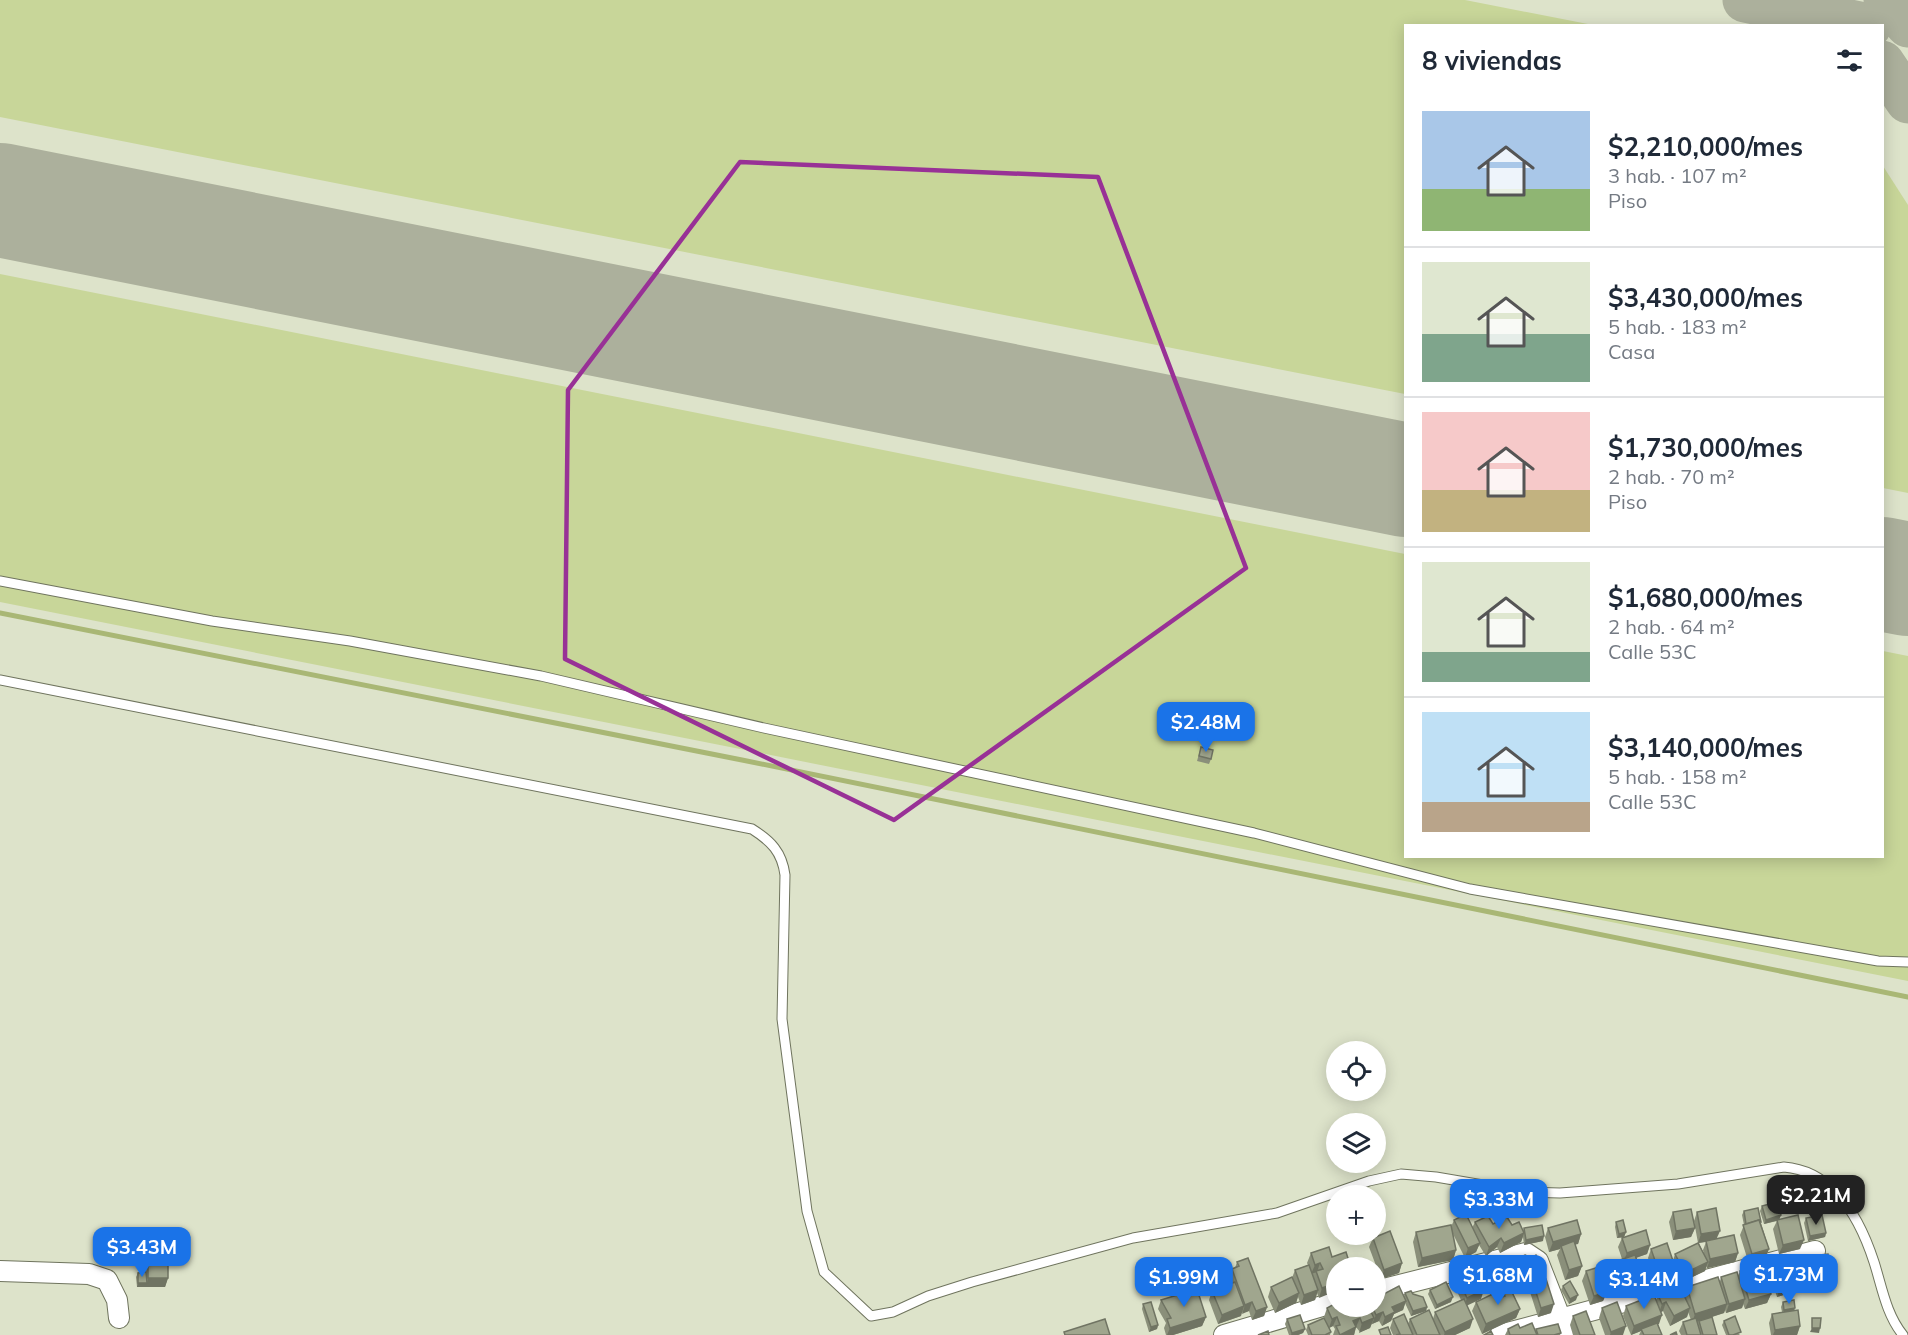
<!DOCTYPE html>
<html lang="es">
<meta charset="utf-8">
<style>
body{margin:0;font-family:Mulish,sans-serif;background:#f2f2f3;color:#1f2937;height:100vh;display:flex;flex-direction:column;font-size:22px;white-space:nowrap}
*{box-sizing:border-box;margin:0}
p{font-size:20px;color:#747a83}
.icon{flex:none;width:33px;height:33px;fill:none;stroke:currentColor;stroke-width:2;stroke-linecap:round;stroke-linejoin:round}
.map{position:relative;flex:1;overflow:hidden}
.panel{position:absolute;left:1404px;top:24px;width:480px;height:834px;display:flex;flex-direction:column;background:#fff;border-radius:0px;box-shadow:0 3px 15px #0003}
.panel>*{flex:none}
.buttons{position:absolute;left:1326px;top:1041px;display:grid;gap:12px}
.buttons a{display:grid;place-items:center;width:60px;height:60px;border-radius:50%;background:#fff;box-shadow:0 3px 15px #0003;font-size:30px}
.price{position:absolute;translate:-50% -51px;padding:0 14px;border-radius:12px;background:#1a73e8;color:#fff;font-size:20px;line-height:39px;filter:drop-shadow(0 2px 3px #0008)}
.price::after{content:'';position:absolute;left:50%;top:36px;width:18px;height:14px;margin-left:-9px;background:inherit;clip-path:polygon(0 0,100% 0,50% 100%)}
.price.current{background:#222;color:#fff}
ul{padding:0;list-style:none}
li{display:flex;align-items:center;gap:18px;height:150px;padding:0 18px}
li+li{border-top:2px solid #e0e1e3}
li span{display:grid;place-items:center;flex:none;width:168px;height:120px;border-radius:0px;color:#555}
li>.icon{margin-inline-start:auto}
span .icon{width:72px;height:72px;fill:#fffc;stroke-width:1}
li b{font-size:26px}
h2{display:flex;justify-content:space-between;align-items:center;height:72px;padding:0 18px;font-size:26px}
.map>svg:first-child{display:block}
.green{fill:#c8d699}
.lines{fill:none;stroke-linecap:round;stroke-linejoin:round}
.stream{stroke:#a9b775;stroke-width:5}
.taxiway{stroke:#acb09c;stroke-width:45}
.runway{stroke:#acb09c;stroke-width:114}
.lane-casing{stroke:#6f745e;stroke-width:11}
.street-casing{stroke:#6f745e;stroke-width:22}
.lane{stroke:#fff;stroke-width:9}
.street{stroke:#fff;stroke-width:20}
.wall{fill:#8a8f7a;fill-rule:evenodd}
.shaded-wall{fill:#707463}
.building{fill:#a0a68e;stroke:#707463;stroke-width:1.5}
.marked{fill:none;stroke:#983196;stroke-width:4.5;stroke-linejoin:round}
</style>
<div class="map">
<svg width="1908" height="1335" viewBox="0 0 1908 1335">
<rect width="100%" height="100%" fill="#dde3ca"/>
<!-- green -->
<g class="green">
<path d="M0,0H1465L1593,25L1406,26L1405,394L0,117Z"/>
<path d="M1883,166L1908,205V493L1883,488Z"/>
<path d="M0,274L1405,554L1406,856H1882L1883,651L1908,656V981L0,602Z"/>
</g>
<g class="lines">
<!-- stream -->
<path class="stream" d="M0,613L742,760L1908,997"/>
<!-- taxiway -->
<g class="taxiway">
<path d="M1745,0L1869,26"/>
<path d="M1886,0L1908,25"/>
<path d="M1882,63L1908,101"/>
</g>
<!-- runway -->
<g class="runway">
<path d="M0,200L1406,480"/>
<path d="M1882,574L1908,579"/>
</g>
<defs>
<g id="lane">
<path d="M0,581L212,621L350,641L541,676L764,728L1254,833L1470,889L1878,961L1908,962"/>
<path d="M0,680L752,829C771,841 782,852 785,875L782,1019L807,1211L824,1272L871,1316L893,1312L928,1296L972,1282L1133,1238L1277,1213L1369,1181L1401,1174L1436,1177L1524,1192L1560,1193L1678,1184L1784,1167C1834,1171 1860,1219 1874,1262C1882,1287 1886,1314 1903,1335"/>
</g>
<g id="street">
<path d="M0,1271L89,1274L107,1280L117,1300L119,1318"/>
<path d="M1376,1291L1526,1253L1538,1261L1567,1335"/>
<path d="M1224,1335L1336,1302"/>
<path d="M1500,1335L1815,1251"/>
</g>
</defs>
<!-- lane casing -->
<use href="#lane" class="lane-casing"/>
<!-- street casing -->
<use href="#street" class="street-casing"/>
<!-- lane -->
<use href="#lane" class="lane"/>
<!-- street -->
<use href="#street" class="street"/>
</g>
<!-- wall -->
<g class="wall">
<path d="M1201,747L1211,759L1209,764L1197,761Z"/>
<path d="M1762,1206L1781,1215L1779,1220L1800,1249L1779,1254L1773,1229L1777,1221L1764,1224L1760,1211Z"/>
<path d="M1744,1211L1761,1223L1769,1249L1765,1258L1749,1264L1740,1235L1744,1225L1742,1215Z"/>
<path d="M1673,1212L1695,1228L1691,1237L1673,1240L1669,1222Z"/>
<path d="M1697,1212L1717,1239L1738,1253L1735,1262L1707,1268L1706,1266L1705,1271L1682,1282L1676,1271L1673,1279L1657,1285L1648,1258L1651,1249L1673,1261L1675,1254L1698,1243L1694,1221ZM1706,1242L1703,1250L1704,1254L1699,1243Z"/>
<path d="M1806,1218L1826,1233L1825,1237L1808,1241L1804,1223Z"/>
<path d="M1454,1220L1472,1228L1475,1222L1512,1225L1523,1231L1524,1228L1543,1241L1524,1245L1523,1237L1521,1242L1500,1253L1497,1247L1486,1256L1479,1245L1476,1252L1465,1258L1453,1234L1456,1250L1453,1260L1418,1267L1413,1242L1416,1232L1451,1227Z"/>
<path d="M1616,1222L1626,1232L1624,1237L1617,1238L1615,1227Z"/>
<path d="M1548,1228L1581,1234L1578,1244H1575L1582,1266L1578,1276L1565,1280L1557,1255L1560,1249L1549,1252L1545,1237Z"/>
<path d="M1373,1238L1402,1263L1399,1273L1381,1279L1369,1247Z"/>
<path d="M1622,1238L1650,1245L1647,1254L1636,1258L1643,1279L1640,1288L1626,1293L1617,1269L1620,1260L1622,1259L1618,1247Z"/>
<path d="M1346,1252L1319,1298L1317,1293L1315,1300L1301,1305L1298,1297L1296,1303L1275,1313L1268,1297L1271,1287L1292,1278L1295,1270L1308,1265L1307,1263L1311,1253L1332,1257Z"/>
<path d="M1811,1256L1827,1268H1824L1823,1283L1812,1284L1809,1260Z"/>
<path d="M148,1258L168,1278L165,1287H137L136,1277L138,1273L144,1272V1268Z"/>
<path d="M1519,1258L1544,1272L1541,1280L1551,1313L1538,1317L1530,1292L1532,1285L1522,1290L1514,1273Z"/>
<path d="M1793,1258L1809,1283L1798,1286L1796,1291L1777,1297L1769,1273L1772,1264L1792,1262Z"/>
<path d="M1237,1262L1267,1307L1264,1316L1252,1320L1249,1311L1241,1313V1316L1218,1324L1209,1300L1212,1291L1231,1284L1228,1278L1232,1269L1235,1268Z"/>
<path d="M1475,1270L1467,1306L1470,1328L1455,1335H1393L1390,1328L1393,1319L1408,1324L1410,1319H1433L1435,1312L1461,1300L1455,1287L1458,1278Z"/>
<path d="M1586,1271L1607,1292L1603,1301L1590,1305L1582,1281Z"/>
<path d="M1740,1271L1771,1294L1767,1303L1745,1309L1743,1304L1742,1308L1726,1313L1725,1310L1724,1313L1712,1317L1717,1335H1681L1679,1331L1683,1322L1691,1320L1688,1312L1687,1317L1670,1326L1663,1311L1661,1312L1662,1315L1658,1324L1662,1335H1639L1641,1331L1631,1335L1623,1316L1626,1306L1656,1300L1658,1295L1673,1288L1684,1295L1687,1287L1720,1281L1721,1277L1738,1276Z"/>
<path d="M1495,1280L1510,1287L1520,1309L1516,1318L1482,1334L1472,1311L1476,1302L1497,1292L1493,1285Z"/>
<path d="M1563,1286L1576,1300L1569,1304L1561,1290Z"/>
<path d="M1376,1289L1384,1294L1404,1296L1405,1293L1413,1294L1427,1307L1426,1311L1411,1316L1405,1303L1403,1310L1394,1314L1391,1321L1382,1326L1379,1321L1372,1324V1323L1370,1328L1360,1332L1356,1327L1354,1335H1333L1335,1329L1333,1326L1329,1328L1324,1317L1327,1308L1376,1306Z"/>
<path d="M1430,1290L1451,1302L1435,1309L1428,1294Z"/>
<path d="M1161,1300L1206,1317L1202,1326L1173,1335H1166L1164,1328L1166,1323L1158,1309Z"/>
<path d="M1783,1302L1794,1310L1800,1326L1797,1335H1771L1769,1323L1772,1314L1782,1312L1781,1307Z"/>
<path d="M1143,1304L1158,1325L1157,1329L1149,1332L1142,1309Z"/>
<path d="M1602,1308L1623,1335H1605L1599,1318Z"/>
<path d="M1573,1316L1595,1335H1573L1570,1325Z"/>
<path d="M1287,1319L1305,1329L1303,1333L1298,1335H1289L1285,1324Z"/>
<path d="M1724,1321L1740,1335H1726L1722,1325Z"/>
<path d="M1308,1325L1331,1332L1330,1335H1308L1306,1330Z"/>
<path d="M1520,1328L1535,1331L1536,1329L1561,1333L1560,1335H1505L1508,1329Z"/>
</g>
<!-- shaded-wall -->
<g class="shaded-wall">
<path d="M1781,1215L1779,1220L1764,1224L1766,1220Z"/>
<path d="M1695,1228L1691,1237L1673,1240L1676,1231Z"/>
<path d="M1720,1231L1716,1240L1698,1243L1701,1234Z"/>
<path d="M1626,1232L1624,1237L1617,1238L1619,1234Z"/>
<path d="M1524,1233L1521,1242L1500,1253L1504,1243Z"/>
<path d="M1826,1233L1825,1237L1808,1241L1810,1236Z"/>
<path d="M1581,1234L1578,1244L1562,1248L1561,1246L1560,1249L1549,1252L1553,1242Z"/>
<path d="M1544,1236L1543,1241L1524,1245L1526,1240Z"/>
<path d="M1501,1238L1497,1247L1486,1256L1489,1247Z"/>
<path d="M1804,1240L1800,1249L1779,1254L1783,1245Z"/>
<path d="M1480,1243L1476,1252L1465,1258L1468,1248Z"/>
<path d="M1650,1245L1647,1254L1623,1262L1627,1253Z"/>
<path d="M1769,1249L1765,1258L1749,1264L1752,1254Z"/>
<path d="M1456,1250L1453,1260L1418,1267L1422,1258Z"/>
<path d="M1738,1253L1735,1262L1707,1268L1710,1259Z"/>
<path d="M1708,1262L1705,1271L1682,1282L1685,1273Z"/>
<path d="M1320,1263L1317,1272L1311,1274L1315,1265Z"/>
<path d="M1402,1263L1399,1273L1381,1279L1384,1270Z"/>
<path d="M1829,1263L1827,1268H1821L1823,1264Z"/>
<path d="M1582,1266L1578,1276L1565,1280L1569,1270Z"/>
<path d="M1676,1270L1673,1279L1657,1285L1660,1275Z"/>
<path d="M1544,1272L1541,1281L1533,1283L1532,1285L1522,1290L1526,1281Z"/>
<path d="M148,1278H168L165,1287H137L138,1283H147Z"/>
<path d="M1825,1278L1823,1283L1812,1284L1814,1279Z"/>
<path d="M1643,1279L1640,1288L1626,1293L1629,1284Z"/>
<path d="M1810,1279L1809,1283L1798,1286L1796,1291L1777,1297L1780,1288Z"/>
<path d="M1336,1283V1291L1319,1298L1322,1288Z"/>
<path d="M1318,1290L1315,1300L1301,1305L1304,1295Z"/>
<path d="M1484,1290L1481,1299L1464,1307L1467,1298Z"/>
<path d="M1607,1292L1603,1301L1590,1305L1594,1296Z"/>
<path d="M1299,1293L1296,1303L1275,1313L1279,1303Z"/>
<path d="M1771,1294L1767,1303L1745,1309L1749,1300Z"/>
<path d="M1578,1295L1576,1300L1569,1304L1570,1299Z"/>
<path d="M1453,1297L1451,1302L1435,1309L1437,1305Z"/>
<path d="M1745,1299L1742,1308L1726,1313L1729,1304Z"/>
<path d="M1406,1301L1403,1310L1394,1314L1391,1321L1382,1326L1385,1317L1392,1307Z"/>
<path d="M1252,1302L1249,1311L1242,1314L1245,1305Z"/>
<path d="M1666,1302L1663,1311L1659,1313L1662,1304Z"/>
<path d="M1554,1304L1551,1313L1538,1317L1541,1308Z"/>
<path d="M1727,1304L1724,1313L1692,1323L1695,1314Z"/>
<path d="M1244,1306L1241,1316L1218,1324L1222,1315Z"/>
<path d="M1267,1307L1264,1316L1252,1320L1256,1311Z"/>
<path d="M1427,1307L1426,1311L1411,1316L1413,1311Z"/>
<path d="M1690,1308L1687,1317L1670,1326L1674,1316Z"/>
<path d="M1795,1308L1794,1312L1783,1315L1784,1310Z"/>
<path d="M1520,1309L1516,1318L1482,1334L1486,1324Z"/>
<path d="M1383,1312L1379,1321L1372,1324L1376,1315Z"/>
<path d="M1662,1315L1659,1324L1642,1331L1641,1329V1331L1631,1335L1634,1326Z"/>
<path d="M1206,1317L1202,1326L1173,1335H1167L1170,1328Z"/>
<path d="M1337,1317L1333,1326L1329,1328L1332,1319Z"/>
<path d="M1360,1318L1356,1327L1353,1321Z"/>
<path d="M1374,1318L1370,1328L1359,1333L1362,1323Z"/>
<path d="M1473,1319L1470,1328L1455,1335H1444L1445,1332Z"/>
<path d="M1158,1325L1157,1329L1149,1332L1151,1327Z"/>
<path d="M1626,1326L1623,1335H1610L1611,1332Z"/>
<path d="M1800,1326L1797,1335H1773L1775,1330Z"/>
<path d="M1356,1327L1354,1335H1340Z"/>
<path d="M1812,1328H1820L1819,1333L1810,1332Z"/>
<path d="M1305,1329L1303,1333L1298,1335H1291L1292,1333Z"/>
</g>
<!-- building -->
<g class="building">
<path d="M1201,747L1213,750L1211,759L1199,756Z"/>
<path d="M1777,1202L1781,1215L1766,1220L1762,1206Z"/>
<path d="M1716,1208L1720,1231L1701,1234L1697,1212Z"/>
<path d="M1758,1208L1761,1222H1760L1759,1220L1746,1224L1744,1211Z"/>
<path d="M1691,1209L1695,1228L1676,1231L1673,1212Z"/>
<path d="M1466,1214L1480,1243L1468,1248L1454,1220Z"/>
<path d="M1798,1215L1804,1240L1783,1245L1777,1220Z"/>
<path d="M1822,1215L1826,1233L1810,1236L1806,1218Z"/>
<path d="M1488,1216L1493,1224L1507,1217L1512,1225L1519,1222L1524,1233L1504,1243L1501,1238L1489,1247L1475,1222Z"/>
<path d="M1577,1220L1581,1234L1553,1242L1548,1228Z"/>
<path d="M1623,1220L1626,1232L1619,1234L1616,1222Z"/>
<path d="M1759,1220L1769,1249L1752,1254L1743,1225Z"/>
<path d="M1451,1225L1456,1250L1422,1258L1416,1232Z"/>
<path d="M1542,1225L1544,1236L1526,1240L1524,1228Z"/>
<path d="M1646,1230L1650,1245L1627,1253L1622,1238Z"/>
<path d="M1390,1231L1402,1263L1384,1270L1373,1238Z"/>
<path d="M1734,1235L1738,1253L1710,1259L1706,1241Z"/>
<path d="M1574,1241L1582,1266L1569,1270L1561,1246Z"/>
<path d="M1667,1243L1676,1270L1660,1275L1651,1249Z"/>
<path d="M1698,1243L1708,1262L1685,1273L1675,1254Z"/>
<path d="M1329,1247L1332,1257L1346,1252L1351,1268H1336V1283L1322,1288L1316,1271L1323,1269L1320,1263L1315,1265L1311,1253Z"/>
<path d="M1828,1254L1829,1263L1823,1264L1825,1278L1814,1279L1811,1256Z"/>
<path d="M1525,1255L1531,1258L1536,1255L1544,1272L1526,1281L1518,1264L1521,1262L1519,1258Z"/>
<path d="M1635,1255L1643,1279L1629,1284L1620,1260Z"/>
<path d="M1806,1256L1810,1279L1799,1281L1796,1273L1793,1258Z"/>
<path d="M1791,1257L1799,1281L1780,1288L1772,1264Z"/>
<rect x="148" y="1258" width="20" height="20"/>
<path d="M1248,1258L1267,1307L1256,1311L1252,1302L1245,1305L1232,1269L1239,1266L1237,1262Z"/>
<path d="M1309,1265L1318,1290L1304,1295L1295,1270Z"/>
<path d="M1762,1265L1771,1294L1749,1300L1740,1271Z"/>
<path d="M1599,1267L1607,1292L1594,1296L1586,1271Z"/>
<path d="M1475,1270L1484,1290L1467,1298L1458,1278Z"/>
<path d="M146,1272L147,1283H138V1273Z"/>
<path d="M1737,1272L1745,1299L1729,1304L1721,1277Z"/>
<path d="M1505,1276L1510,1286L1500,1291L1495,1280Z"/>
<path d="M1292,1277L1299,1293L1279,1303L1271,1287Z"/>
<path d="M1718,1277L1727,1304L1695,1314L1687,1287Z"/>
<path d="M1546,1279L1554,1304L1541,1308L1533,1283Z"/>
<path d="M1570,1281L1578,1295L1570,1299L1563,1286Z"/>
<path d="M1235,1282L1244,1306L1222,1315L1212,1291Z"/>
<path d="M1446,1282L1453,1297L1437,1305L1430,1290Z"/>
<path d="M1672,1285L1673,1288L1679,1285L1690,1308L1674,1316L1666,1302L1662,1304L1658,1295Z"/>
<path d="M1399,1286L1406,1301L1392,1307L1395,1312L1385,1317L1383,1312L1376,1315L1372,1306H1376V1289L1381,1287L1384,1294Z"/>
<path d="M1509,1286L1520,1309L1486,1324L1476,1302L1499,1291L1502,1297L1505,1296L1502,1289Z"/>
<path d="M1197,1289L1206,1317L1170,1328L1167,1319L1171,1318L1161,1300Z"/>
<path d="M1411,1291L1413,1294L1423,1297L1427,1307L1413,1311L1405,1293Z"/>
<path d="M1654,1295L1662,1315L1634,1326L1626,1306Z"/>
<path d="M1464,1299L1473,1319L1445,1332L1435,1312Z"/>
<path d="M1794,1300L1795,1308L1784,1310L1783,1302Z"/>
<path d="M1151,1302L1158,1325L1151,1327L1143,1304Z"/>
<path d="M1617,1302L1626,1326L1611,1332L1602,1308Z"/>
<path d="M1336,1303V1306H1368L1374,1318L1362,1323L1360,1318L1353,1321L1356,1327L1340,1335L1336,1326L1340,1325L1337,1317L1332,1319L1327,1308Z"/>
<path d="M1429,1310L1440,1335H1417L1410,1319Z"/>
<path d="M1798,1310L1800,1326L1775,1330L1772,1314Z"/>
<path d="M1586,1311L1595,1335H1580L1573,1316Z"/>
<path d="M1404,1314L1413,1335H1396L1400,1334L1393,1319Z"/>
<path d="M1300,1315L1305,1329L1292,1333L1287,1319Z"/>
<path d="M1735,1316L1741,1332L1733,1335H1729L1724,1321Z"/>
<path d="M1712,1317L1717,1335H1703L1699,1321Z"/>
<path d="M1324,1318L1331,1332L1325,1335H1312L1308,1325Z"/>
<path d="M1696,1318L1701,1335H1687L1683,1322Z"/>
<path d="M1812,1318H1821L1820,1328H1812Z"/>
<path d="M1105,1319L1110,1335H1065L1064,1332Z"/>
<path d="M1532,1323L1537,1335H1510L1508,1329L1518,1324L1520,1328Z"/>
<path d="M1657,1323L1662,1335H1644L1641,1329Z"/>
<path d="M1558,1324L1561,1333L1554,1335H1538L1536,1329Z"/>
<path d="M1388,1327L1391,1335H1381L1379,1330Z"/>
<path d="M1268,1331L1269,1335H1258Z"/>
<path d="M1491,1331L1493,1335H1484Z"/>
<path d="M1676,1332L1677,1335H1670Z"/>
</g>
<!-- marked area -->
<path class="marked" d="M740,162L1098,177L1246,568L894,820L565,659L568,390Z"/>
</svg>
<div class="buttons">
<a><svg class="icon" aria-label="locate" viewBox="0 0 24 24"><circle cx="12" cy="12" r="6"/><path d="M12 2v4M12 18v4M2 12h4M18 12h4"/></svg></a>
<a><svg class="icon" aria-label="layers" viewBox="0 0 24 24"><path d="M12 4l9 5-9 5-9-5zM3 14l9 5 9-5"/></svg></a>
<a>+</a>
<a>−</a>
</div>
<b class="price" style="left:1206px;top:753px">$2.48M</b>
<b class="price current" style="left:1816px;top:1226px">$2.21M</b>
<b class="price" style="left:1499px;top:1230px">$3.33M</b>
<b class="price" style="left:142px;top:1278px">$3.43M</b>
<b class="price" style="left:1789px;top:1305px">$1.73M</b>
<b class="price" style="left:1498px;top:1306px">$1.68M</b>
<b class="price" style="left:1184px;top:1308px">$1.99M</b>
<b class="price" style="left:1644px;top:1310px">$3.14M</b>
<section class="panel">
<h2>8 viviendas<svg class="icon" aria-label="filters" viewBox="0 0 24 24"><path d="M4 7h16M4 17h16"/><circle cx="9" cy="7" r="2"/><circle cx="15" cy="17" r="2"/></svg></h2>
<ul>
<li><span style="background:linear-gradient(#a9c7e8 65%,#8fb573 0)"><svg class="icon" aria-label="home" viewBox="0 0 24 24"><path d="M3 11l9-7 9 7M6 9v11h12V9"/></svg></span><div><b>$2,210,000/mes</b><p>3 hab. · 107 m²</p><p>Piso</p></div></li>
<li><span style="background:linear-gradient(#dfe7d0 60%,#7fa58c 0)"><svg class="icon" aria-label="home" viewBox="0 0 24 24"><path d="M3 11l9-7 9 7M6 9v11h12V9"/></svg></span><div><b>$3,430,000/mes</b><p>5 hab. · 183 m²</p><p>Casa</p></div></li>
<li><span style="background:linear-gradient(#f6c9c9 65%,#c2b280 0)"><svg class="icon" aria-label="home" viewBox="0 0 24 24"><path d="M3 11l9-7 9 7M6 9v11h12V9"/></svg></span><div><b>$1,730,000/mes</b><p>2 hab. · 70 m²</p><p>Piso</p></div></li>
<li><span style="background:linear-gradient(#dfe7d0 75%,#7fa58c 0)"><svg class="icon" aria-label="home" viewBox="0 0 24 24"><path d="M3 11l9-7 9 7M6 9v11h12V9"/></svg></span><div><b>$1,680,000/mes</b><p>2 hab. · 64 m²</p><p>Calle 53C</p></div></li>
<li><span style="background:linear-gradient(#bfe0f5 75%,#b9a48a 0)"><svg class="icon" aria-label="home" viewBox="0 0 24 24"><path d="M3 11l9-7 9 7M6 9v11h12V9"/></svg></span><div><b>$3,140,000/mes</b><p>5 hab. · 158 m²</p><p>Calle 53C</p></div></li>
</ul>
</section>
</div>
